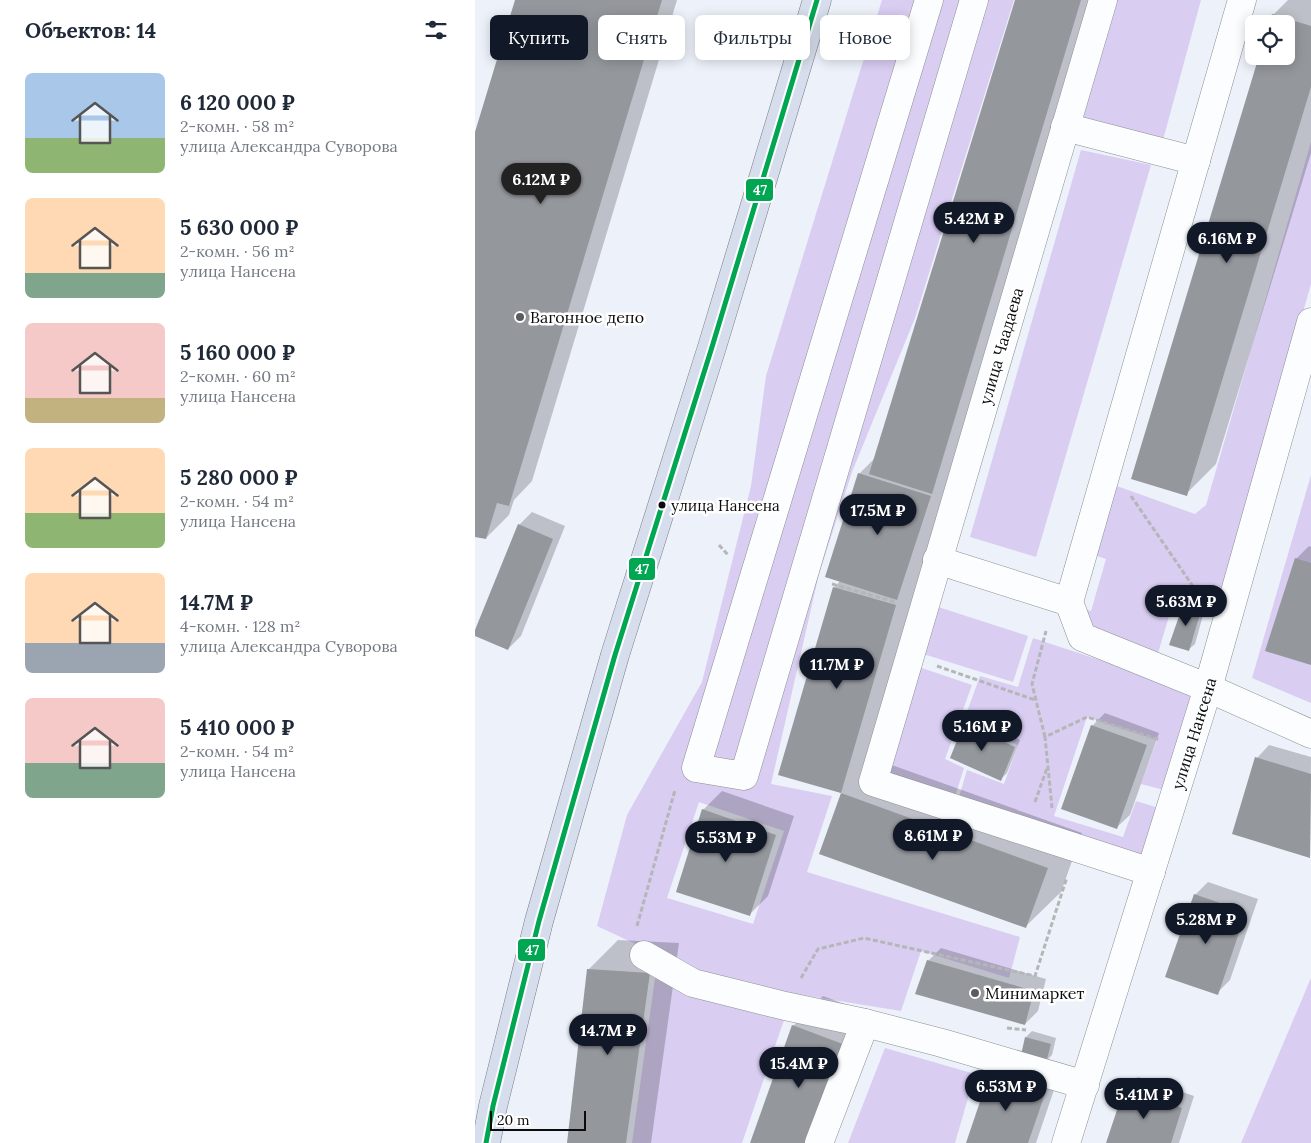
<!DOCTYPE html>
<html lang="ru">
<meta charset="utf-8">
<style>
body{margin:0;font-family:Lora,serif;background:#f2f2f3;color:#1f2937;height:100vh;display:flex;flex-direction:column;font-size:19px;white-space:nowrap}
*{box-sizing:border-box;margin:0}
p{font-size:16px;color:#747a83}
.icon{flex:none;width:28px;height:28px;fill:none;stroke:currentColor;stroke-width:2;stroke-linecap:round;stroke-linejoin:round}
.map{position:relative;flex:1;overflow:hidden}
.panel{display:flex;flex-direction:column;background:#fff;width:475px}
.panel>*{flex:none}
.hud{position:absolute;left:15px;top:15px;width:475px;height:45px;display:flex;gap:10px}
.tools{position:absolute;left:770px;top:15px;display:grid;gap:10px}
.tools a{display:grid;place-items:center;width:50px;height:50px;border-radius:8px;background:#fff;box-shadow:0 2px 12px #0003;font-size:25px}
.scale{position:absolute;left:15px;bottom:12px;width:96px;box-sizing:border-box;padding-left:5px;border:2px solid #0b0b0b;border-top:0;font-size:14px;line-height:18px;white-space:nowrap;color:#0b0b0b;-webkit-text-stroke:4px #fff;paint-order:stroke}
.price{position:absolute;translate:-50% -42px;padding:0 11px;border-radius:18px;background:#111827;color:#fff;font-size:16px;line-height:32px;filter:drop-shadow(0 1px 2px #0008)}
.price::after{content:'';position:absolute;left:50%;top:30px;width:15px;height:11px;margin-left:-8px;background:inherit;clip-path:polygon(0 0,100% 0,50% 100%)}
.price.active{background:#222;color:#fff}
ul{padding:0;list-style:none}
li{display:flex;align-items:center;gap:15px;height:125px;padding:0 25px}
li span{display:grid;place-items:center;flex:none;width:140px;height:100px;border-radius:8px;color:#555}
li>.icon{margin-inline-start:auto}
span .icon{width:60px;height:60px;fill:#fffc;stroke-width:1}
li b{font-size:21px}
h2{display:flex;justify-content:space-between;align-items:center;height:60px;padding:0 25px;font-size:21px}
.tag{padding:0 18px;border-radius:8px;background:#fff;box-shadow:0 2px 12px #0003;font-size:18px;line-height:45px}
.tag.active{background:#111827;color:#fff}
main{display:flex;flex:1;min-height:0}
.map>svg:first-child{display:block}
.green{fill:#d9cdf2;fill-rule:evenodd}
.shadow{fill:#0003}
.building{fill:#94979c}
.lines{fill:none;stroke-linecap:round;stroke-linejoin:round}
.minor-casing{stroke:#8d8f93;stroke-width:29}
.major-casing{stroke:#7a7c80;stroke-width:29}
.path{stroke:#b5b6b7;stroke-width:3;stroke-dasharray:5 2.5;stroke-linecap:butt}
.minor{stroke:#fcfdfe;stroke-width:28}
.major{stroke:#d6ddec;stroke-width:28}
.bus-1-casing{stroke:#fff;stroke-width:9}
.bus-1{stroke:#00a651;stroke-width:5}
.poi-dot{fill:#5a5c5f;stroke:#fff;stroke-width:2}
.bus-dot{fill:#0b0b0b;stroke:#fff;stroke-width:2}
.labels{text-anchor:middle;stroke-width:5;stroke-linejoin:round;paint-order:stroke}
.bus-label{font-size:15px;fill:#0b0b0b;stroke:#fff;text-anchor:start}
.poi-label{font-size:16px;fill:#0b0b0b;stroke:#fff;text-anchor:start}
.street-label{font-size:16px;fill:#0b0b0b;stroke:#fff}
.line-badge{stroke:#fff;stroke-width:2}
.badge-label{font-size:14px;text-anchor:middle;font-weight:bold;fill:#fff}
</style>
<main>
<section class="panel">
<h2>Объектов: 14<svg class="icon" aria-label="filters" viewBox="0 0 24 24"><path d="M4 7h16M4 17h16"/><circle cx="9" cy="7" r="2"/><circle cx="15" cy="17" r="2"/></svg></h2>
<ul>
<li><span style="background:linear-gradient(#a9c7e8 65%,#8fb573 0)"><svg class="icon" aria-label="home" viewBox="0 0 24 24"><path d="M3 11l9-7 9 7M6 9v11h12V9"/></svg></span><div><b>6 120 000 ₽</b><p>2-комн. · 58 m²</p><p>улица Александра Суворова</p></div></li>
<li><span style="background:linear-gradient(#ffd9b3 75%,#7fa58c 0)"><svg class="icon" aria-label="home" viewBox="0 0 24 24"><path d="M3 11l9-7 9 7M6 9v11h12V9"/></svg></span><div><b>5 630 000 ₽</b><p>2-комн. · 56 m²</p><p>улица Нансена</p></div></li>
<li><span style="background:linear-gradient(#f6c9c9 75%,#c2b280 0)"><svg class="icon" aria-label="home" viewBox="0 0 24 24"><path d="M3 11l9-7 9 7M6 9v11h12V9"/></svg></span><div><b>5 160 000 ₽</b><p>2-комн. · 60 m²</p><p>улица Нансена</p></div></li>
<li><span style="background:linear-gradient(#ffd9b3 65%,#8fb573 0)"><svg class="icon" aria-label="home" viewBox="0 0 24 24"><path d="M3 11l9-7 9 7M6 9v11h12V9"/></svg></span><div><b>5 280 000 ₽</b><p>2-комн. · 54 m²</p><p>улица Нансена</p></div></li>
<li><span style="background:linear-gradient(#ffd9b3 70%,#9aa5b1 0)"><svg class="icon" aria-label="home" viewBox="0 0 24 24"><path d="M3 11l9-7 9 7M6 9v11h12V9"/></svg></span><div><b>14.7M ₽</b><p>4-комн. · 128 m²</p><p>улица Александра Суворова</p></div></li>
<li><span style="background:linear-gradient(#f6c9c9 65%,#7fa58c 0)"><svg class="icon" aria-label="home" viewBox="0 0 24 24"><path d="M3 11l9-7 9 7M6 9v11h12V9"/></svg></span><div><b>5 410 000 ₽</b><p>2-комн. · 54 m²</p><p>улица Нансена</p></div></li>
</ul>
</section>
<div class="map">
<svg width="836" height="1143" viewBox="0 0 836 1143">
<rect width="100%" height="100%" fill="#edf1fa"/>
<!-- green -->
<g class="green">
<path d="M407,0H539L440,318L377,472L344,574L296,784L357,796L332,872L545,937L534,978L446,951L426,1011L260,984L223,973L122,926L152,815L227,682L276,486L291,376ZM224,802L309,831L278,924L192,898Z"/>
<path d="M642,0H726L688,140L604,118Z"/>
<path d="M836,142V284L746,602L701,593L683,653L597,622L601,606L616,611L631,559L619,555L639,485L720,514L731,505Z"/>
<path d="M606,150L676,165L561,557L495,537Z"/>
<path d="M836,475V703L777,678Z"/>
<path d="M457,605L553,636L538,682L442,652Z"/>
<path d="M558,638L725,693L693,791L666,784L682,740L612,717L579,816L648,837L661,801L687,809L671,866L482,804L492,770L529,784L543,745L489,720L505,676L543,687Z"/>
<path d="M438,665L497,685L470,759L489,768L478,803L406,779Z"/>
<path d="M180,978L232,999L310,1017L267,1143H157Z"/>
<path d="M836,978V1143H766Z"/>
<path d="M410,1048L500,1074L480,1143H373Z"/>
</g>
<!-- shadow -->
<g class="shadow">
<path d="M41,0H202L57,481L39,500L34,515L11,538L0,536V137Z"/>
<path d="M542,0H630L400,759L607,833L586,892L551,926L345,853L367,793L304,774L359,588L365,581L384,474L401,457Z"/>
<path d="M813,0H836V153L741,464L711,494L811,56V24L798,15Z"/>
<path d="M57,512L90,526L46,636L33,649L0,635V633L44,525Z"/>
<path d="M834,546L836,547V664L821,559Z"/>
<path d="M716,596L732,601L720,644L713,650L710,603Z"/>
<path d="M630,713L684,733L655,815L642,827L617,726Z"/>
<path d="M496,717L545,740L532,773L525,780L490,724Z"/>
<path d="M794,745L836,757L835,857L782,758Z"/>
<path d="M247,791L319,816L293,896L275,914L228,810Z"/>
<path d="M733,882L783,899L755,980L742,993L720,895Z"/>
<path d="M143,940L204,943L176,1143H93L113,970Z"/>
<path d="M466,948L571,979L563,1011L550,1024L453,961Z"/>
<path d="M348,996L402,1016L277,1143L318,1026Z"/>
<path d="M557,1031L581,1038L577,1055L571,1061L551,1037Z"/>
<path d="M529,1060L583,1078L561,1143H492L516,1072Z"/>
<path d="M663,1077L719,1096L704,1143H633L650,1090Z"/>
</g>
<!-- building -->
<g class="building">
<path d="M40,0H187L34,506L22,503L11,539L0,537V132Z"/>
<path d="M540,0H606L457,494L394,474Z"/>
<path d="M797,14L836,26V87L712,496L656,479L784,56H811V24H794Z"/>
<path d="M383,473L456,496L422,600L350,577Z"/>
<path d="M43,524L78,539L33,650L0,636V630Z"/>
<path d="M820,558L836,563V665L790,651Z"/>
<path d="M358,587L421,605L366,793L303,775Z"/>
<path d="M709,602L727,607L714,651L694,645Z"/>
<path d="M489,723L540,747L526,781L475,758Z"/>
<path d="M616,725L672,745L642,829L586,809Z"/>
<path d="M780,757L836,774L835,858L757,834Z"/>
<path d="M366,793L573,868L551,928L344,854Z"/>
<path d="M227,809L301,835L275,916L201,892Z"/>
<path d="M719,894L771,912L743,995L690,977Z"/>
<path d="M452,960L559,991L550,1025L440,994Z"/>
<path d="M112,969L175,973L151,1143H92Z"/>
<path d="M317,1025L373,1046L336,1143H275Z"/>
<path d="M550,1037L576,1044L571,1063L546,1055Z"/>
<path d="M515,1072L571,1091L553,1143H491Z"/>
<path d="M649,1089L707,1108L696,1143H631Z"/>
</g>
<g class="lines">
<defs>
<g id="minor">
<path d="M454,0L221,768L269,776L499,0"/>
<path d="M628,0L398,782L676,872"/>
<path d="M767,0L594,602L607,637L733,688L836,734"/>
<path d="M590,127L721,161"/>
<path d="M462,560L594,602"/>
<path d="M169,955L218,983L310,1006L390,1023L467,1043L610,1085"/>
<path d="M344,1143L390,1023"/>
<path id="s1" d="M591,1143L733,688L836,322"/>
</g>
<path id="major" d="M11,1143L18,1106L64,921L140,655L237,347L342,0"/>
</defs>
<!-- minor casing -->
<use href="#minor" class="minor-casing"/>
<!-- major casing -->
<use href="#major" class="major-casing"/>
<!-- path -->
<g class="path">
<path d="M656,496L726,598"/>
<path d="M244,545L253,555"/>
<path d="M357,584L420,602"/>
<path d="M462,666L560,700"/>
<path d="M570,737L557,684L571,631"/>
<path d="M560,802L572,768"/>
<path d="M577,808L570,737L612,717L685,740"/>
<path d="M162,926L200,790"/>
<path d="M326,978L343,949L389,938L560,976L592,877"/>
<path d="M532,1028L551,1030"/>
</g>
<!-- minor -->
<use href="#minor" class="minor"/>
<!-- major -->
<use href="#major" class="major"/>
<defs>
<path id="bus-1" d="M11,1143L18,1106L64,921L140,655L237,347L342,0"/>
</defs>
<!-- bus-1 casing -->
<use href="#bus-1" class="bus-1-casing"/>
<!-- bus-1 -->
<use href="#bus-1" class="bus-1"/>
</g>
<!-- markers -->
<g class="poi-dot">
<circle cx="45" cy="317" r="5"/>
<circle cx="500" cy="993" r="5"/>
</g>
<circle class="bus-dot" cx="187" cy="505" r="4.5"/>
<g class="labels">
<!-- bus labels -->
<g class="bus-label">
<text x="196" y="511">улица Нансена</text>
</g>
<!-- poi labels -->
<g class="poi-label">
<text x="55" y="323">Вагонное депо</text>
<text x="510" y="999">Минимаркет</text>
</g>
<!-- street labels -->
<g class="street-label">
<text transform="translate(526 346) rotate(-74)" y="6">улица Чаадаева</text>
<text dy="6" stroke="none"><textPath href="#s1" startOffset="429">улица Нансена</textPath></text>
</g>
</g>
<g class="line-badge">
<rect x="270" y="178" width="29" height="24" rx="5" fill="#00a651"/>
<rect x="153" y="557" width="28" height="24" rx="5" fill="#00a651"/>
<rect x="42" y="938" width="29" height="24" rx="5" fill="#00a651"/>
</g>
<g class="badge-label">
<text x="285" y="195">47</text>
<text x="167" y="574">47</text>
<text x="57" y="955">47</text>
</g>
</svg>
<div class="tools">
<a><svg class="icon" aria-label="locate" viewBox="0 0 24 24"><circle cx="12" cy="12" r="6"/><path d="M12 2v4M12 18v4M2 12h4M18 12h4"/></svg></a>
</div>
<div class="scale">20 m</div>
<b class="price active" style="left:66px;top:205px">6.12M ₽</b>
<b class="price" style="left:499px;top:244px">5.42M ₽</b>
<b class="price" style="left:752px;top:264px">6.16M ₽</b>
<b class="price" style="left:403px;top:536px">17.5M ₽</b>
<b class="price" style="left:711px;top:627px">5.63M ₽</b>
<b class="price" style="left:362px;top:690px">11.7M ₽</b>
<b class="price" style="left:507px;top:752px">5.16M ₽</b>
<b class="price" style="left:458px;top:861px">8.61M ₽</b>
<b class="price" style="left:251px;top:863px">5.53M ₽</b>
<b class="price" style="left:731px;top:945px">5.28M ₽</b>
<b class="price" style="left:133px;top:1056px">14.7M ₽</b>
<b class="price" style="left:324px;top:1089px">15.4M ₽</b>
<b class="price" style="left:531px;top:1112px">6.53M ₽</b>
<b class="price" style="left:669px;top:1120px">5.41M ₽</b>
<div class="hud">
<a class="tag active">Купить</a>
<a class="tag">Снять</a>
<a class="tag">Фильтры</a>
<a class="tag">Новое</a>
</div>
</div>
</main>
